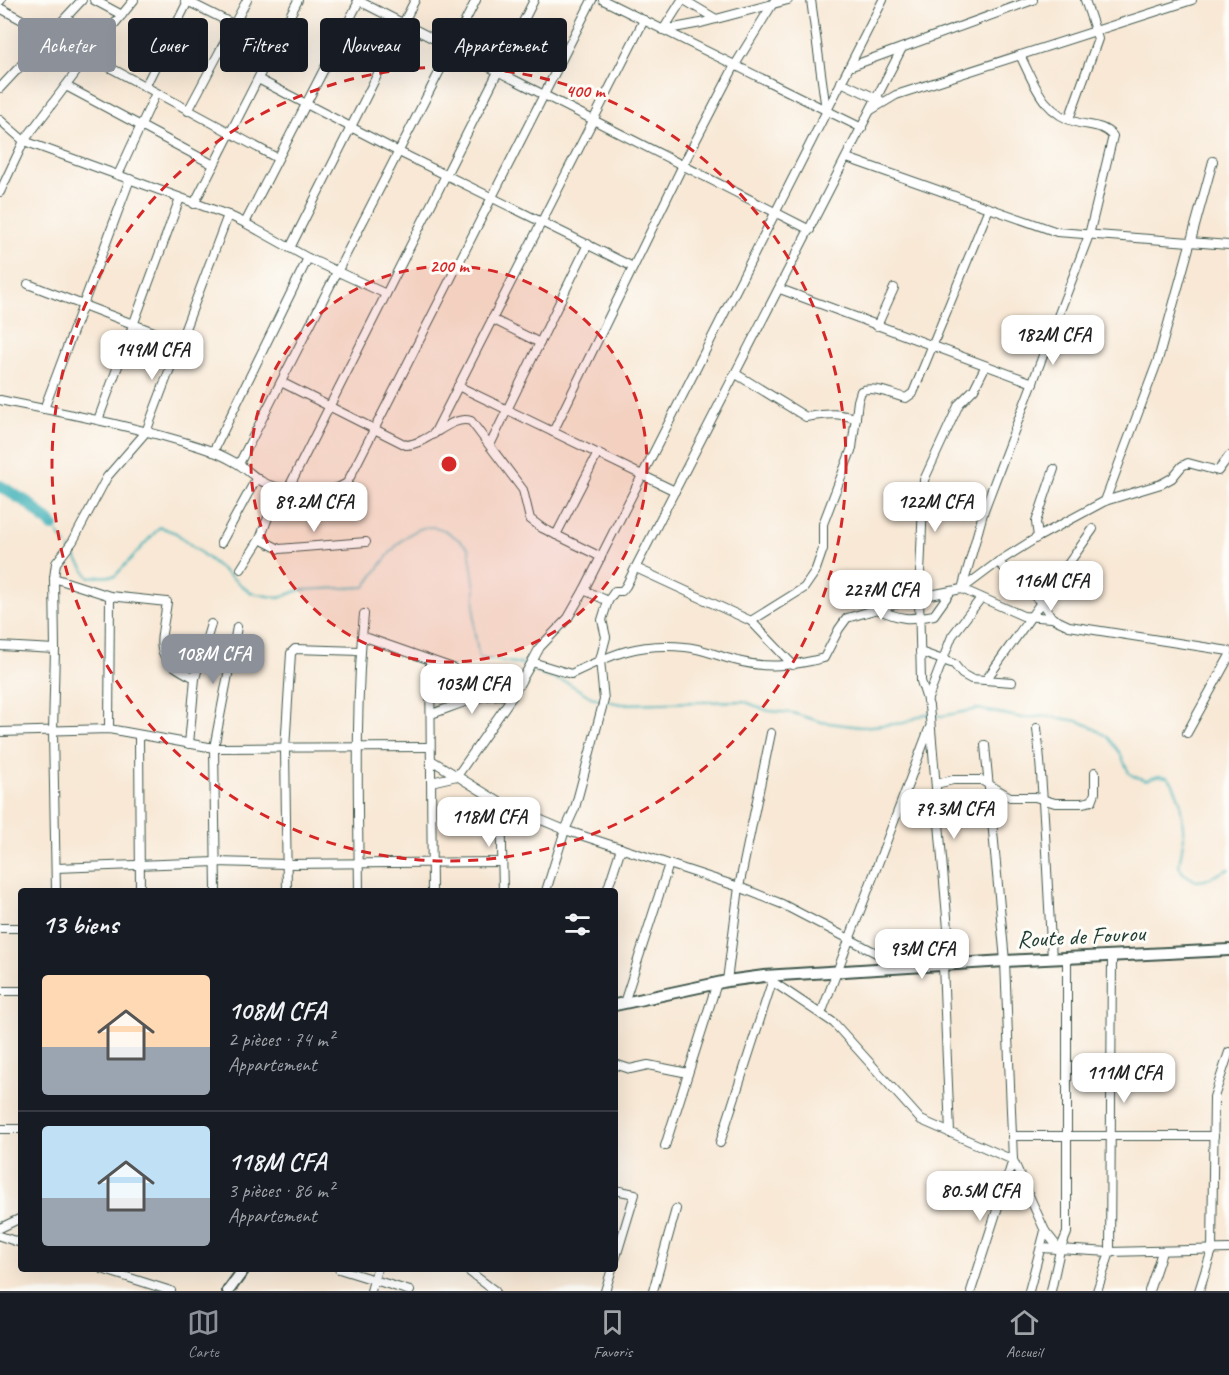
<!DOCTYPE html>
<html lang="fr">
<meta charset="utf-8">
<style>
body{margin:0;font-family:Caveat,sans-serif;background:#242831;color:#f1f3f6;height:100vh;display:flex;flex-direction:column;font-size:22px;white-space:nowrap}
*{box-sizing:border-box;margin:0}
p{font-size:20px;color:#9ea1a6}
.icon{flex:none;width:33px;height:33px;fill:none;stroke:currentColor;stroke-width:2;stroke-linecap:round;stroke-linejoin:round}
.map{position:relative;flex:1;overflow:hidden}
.side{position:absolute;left:18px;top:888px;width:600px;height:384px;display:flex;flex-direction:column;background:#171b24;border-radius:6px;box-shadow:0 6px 24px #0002}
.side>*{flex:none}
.banner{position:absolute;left:18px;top:18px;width:600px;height:54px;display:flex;gap:12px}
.price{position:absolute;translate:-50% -51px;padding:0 14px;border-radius:12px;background:#fff;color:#222;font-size:20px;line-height:39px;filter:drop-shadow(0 2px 3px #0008)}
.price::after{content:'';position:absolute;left:50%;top:36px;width:18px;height:14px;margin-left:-9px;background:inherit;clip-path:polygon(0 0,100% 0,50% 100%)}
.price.selected{background:#8c9099;color:#fff}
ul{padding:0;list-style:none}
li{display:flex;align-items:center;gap:18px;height:150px;padding:0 24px}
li+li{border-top:2px solid #363941}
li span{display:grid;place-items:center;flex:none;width:168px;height:120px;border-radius:6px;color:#555}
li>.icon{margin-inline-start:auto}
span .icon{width:72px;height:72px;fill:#fffc;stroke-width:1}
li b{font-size:26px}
h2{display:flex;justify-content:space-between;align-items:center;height:72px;padding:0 24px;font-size:26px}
.tag{padding:0 21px;border-radius:6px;background:#171b24;box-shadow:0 6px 24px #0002;font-size:21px;line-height:54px}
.tag.selected{background:#8c9099;color:#fff}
.tab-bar{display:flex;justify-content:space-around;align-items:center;height:84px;border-top:2px solid #363941;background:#171b24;font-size:16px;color:#9ea1a6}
.tab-bar a{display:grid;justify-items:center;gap:3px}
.tab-bar .selected{color:#8c9099}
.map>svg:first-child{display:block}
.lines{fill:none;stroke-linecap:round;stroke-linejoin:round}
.stream{stroke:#40b1b8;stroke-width:2}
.river{stroke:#40b1b8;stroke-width:12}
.minor-casing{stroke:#40574c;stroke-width:10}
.major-casing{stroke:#40574c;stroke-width:14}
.minor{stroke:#fff;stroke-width:8}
.major{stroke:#fff;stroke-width:10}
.ring{fill:none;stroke:#d62828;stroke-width:3;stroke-dasharray:10 8}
.labels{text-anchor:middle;stroke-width:6;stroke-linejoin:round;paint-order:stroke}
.street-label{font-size:24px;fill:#1f3d34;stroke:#fdfcf7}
.centre{fill:#d62828;stroke:#fdfcf7;stroke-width:3}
.ring-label{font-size:18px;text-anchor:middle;font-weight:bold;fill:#d62828;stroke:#fdfcf7;stroke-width:6;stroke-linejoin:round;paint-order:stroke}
</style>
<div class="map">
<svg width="1229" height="1291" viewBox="0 0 1229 1291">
<rect width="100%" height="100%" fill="#fdfcf7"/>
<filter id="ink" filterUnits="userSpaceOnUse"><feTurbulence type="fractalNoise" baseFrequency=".0167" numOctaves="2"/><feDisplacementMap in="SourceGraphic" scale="12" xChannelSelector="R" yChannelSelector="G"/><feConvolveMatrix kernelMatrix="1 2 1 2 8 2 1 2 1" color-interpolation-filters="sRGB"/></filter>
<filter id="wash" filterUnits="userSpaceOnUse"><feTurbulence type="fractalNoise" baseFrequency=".008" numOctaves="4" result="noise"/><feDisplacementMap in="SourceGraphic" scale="24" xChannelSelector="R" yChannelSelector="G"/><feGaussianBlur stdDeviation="1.35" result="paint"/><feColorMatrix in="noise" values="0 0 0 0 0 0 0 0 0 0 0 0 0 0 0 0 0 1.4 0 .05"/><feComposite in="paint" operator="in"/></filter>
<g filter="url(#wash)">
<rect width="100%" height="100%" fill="#f8e8d5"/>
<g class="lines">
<!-- stream -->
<g class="stream">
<path d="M53,526L66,545"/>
<path d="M70,549L89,577L115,576L160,527L176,533L251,593L279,598L300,590L365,587C381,566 406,520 438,528C448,530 460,541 469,548L475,588L474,629L479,658L523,664L544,676L568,683L591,697L602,700"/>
<path d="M607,701L621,704L743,701L769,711L793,713L821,722L861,727L904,723L925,714L942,716L978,709L1023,718L1046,716L1078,721L1088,725L1108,737L1120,753L1129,773L1133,776L1146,780L1159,776L1167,777L1172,782L1180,800L1182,818L1184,837L1179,866L1183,873L1196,881L1205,880L1229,869"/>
</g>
<!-- river -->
<path class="river" d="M0,486L28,503L53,526"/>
</g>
</g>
<g filter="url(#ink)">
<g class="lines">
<defs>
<g id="minor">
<path d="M94,0L122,15"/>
<path d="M185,0L275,45"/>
<path d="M357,0L810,230"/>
<path d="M603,0L862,128"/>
<path d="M684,0L716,19"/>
<path d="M811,0L826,110"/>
<path d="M0,1L1,0"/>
<path d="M0,8L277,158"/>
<path d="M663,30L701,23L788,0"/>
<path d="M663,30L682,0"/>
<path d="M1020,55C1035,85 1043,114 1079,123C1092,126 1103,125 1113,136L1089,235L984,510L962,589L1023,616L1052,618"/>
<path d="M849,67L1033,0"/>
<path d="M258,79L399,152L633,267"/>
<path d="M841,82L880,100"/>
<path d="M66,86L214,165"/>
<path d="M145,87L188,1"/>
<path d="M0,88L82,0"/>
<path d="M871,110L896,95L1192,0"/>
<path d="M188,111L247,0"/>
<path d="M1069,119L1098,39L1085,0"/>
<path d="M0,120L24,141L228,215L245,223L308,258L386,294"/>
<path d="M847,158L1057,232L1229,245"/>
<path d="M118,175L156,93"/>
<path d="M0,192L24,141L89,55L134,0"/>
<path d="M194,204L298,0"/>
<path d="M245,223L359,1"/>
<path d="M290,248L415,0"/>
<path d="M28,284L180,342"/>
<path d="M780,289L1033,383"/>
<path d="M492,319L540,343"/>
<path d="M877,326L894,288"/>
<path d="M736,374L806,417C830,414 831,412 856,418"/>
<path d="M281,382L406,445C429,444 451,414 471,421L523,490L530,519L542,528L601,557"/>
<path d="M458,386L675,491"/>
<path d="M0,400C67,414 135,426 200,447C213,451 226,457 238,464C251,472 260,484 276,487C299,492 327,496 347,483L592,0"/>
<path d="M44,409L130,179"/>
<path d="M98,420L180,198"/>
<path d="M553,432L683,165L735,65L775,0"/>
<path d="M434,434L644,20"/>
<path d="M490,445L588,244"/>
<path d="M213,452L308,258"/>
<path d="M239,464L476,0"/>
<path d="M288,489L534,0"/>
<path d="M1105,501L1158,360L1213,161"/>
<path d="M556,535L598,453"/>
<path d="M1038,537L1036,522L1054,469"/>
<path d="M260,539L279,549L366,542"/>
<path d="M221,543L256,479"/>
<path d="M998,562L1042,603L1052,618L1069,626L1229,651"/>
<path d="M636,568L751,621L793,665"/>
<path d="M241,569L260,539L279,488"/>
<path d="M54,578L110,596L167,602C161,647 150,656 195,678"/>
<path d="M584,590L608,601"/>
<path d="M877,609C902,620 908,620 934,615L951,591"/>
<path d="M751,621L804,588L815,572L823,549V524L852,448L858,401L861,391C873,385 893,395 906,398L913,393L989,208"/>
<path d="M362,636L453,668"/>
<path d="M0,646L55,649"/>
<path d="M920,652L954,664L962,674L971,679L1012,682"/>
<path d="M430,660L432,891"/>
<path d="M532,662L540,647L568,618L584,590L883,0"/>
<path d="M986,680L1093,529"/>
<path d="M927,701L952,636L981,598"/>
<path d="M431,714C456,706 487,690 512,697"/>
<path d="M1037,728C1045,805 1047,882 1052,958"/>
<path d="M109,729L110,596"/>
<path d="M0,732L109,729L214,748L430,747"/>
<path d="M1187,733L1229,657"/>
<path d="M139,735L140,891"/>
<path d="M189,744L195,678L211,624"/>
<path d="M431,760L501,803L565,830L739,887L782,904L903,967"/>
<path d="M431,782L457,776L512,697L532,662L571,674C612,654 639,642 685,647C701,648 718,656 734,660C765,669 793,666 824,658L839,629L847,618L919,597L962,589L998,562L1038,537L1105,501L1161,484L1172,478L1182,466L1188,463L1218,471L1229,456"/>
<path d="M936,784L953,780H981L1010,797H1035L1055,803H1082L1092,801L1095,793V772"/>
<path d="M501,803L503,891"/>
<path d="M56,868L216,862L286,864L502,862"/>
<path d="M56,891L53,732L55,649L54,578L56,563L73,541L107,477L146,432L228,215"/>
<path d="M216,891L214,748L237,627"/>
<path d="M287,891L285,749L291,653L295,649L360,651"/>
<path d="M359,891C358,799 355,706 364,614"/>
<path d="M546,891L565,830L575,808L604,700L600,660L606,637L602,620L608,601L615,591H622L626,586L902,48"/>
<path d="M607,891L621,848"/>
<path d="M0,928H21"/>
<path d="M951,964L929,706L921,681L919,597L924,480L959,404L974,389L985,367"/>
<path d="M943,965L950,1133"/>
<path d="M764,976L834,1023L921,1120L1013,1160L1045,1231L1060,1250"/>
<path d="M727,981L739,887L771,733"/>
<path d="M0,991H21"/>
<path d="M624,1003L669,864"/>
<path d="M821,1014L929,729"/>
<path d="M615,1064L630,1069L648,1065L688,1073"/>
<path d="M0,1129H21"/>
<path d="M1013,1136H1214"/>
<path d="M720,1143L773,979"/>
<path d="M665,1146L717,983"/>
<path d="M615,1190L635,1194L615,1260"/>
<path d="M0,1228L21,1218"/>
<path d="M0,1236L21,1243"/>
<path d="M1041,1248L1110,1252L1229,1249"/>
<path d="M102,1269L171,1291"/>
<path d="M339,1269L410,1291"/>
<path d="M466,1269L495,1291"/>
<path d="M371,1291L377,1269"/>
<path d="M605,1291L612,1269"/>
<path d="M653,1291L676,1209"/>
<path d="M971,1291L1013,1160L1005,961L985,745"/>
<path d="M1029,1291L1045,1231"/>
<path d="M1051,1291L1060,1250L1067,1233V958"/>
<path d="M1097,1291L1110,1252L1112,956"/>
<path d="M1149,1291L1162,1252"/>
<path d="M1199,1291L1212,1250L1214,1097L1229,1052"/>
</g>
<g id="major">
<path d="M615,1005L727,981L764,976L1005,961L1229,950"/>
<path d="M228,1291L244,1269"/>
</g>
</defs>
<!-- minor casing -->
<use href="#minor" class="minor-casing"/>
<!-- major casing -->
<use href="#major" class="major-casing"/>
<!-- minor -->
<use href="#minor" class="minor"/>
<!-- major -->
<use href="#major" class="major"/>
</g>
</g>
<!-- distance rings -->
<circle cx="449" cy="464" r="198" fill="#d62828" fill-opacity=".12"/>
<g class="ring">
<circle cx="449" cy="464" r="198"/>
<circle cx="449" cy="464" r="397"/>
</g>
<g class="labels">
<!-- street labels -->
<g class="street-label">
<text transform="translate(1081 936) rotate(-3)" y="8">Route de Fourou</text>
</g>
</g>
<circle cx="449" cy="464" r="9" class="centre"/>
<g class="ring-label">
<text x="585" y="97">400 m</text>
<text x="449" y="272">200 m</text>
</g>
</svg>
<b class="price" style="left:1053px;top:366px">182M CFA</b>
<b class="price" style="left:152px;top:381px">149M CFA</b>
<b class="price" style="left:314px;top:533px">89.2M CFA</b>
<b class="price" style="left:935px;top:533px">122M CFA</b>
<b class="price" style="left:1051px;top:612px">116M CFA</b>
<b class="price" style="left:881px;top:621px">227M CFA</b>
<b class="price selected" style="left:213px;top:685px">108M CFA</b>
<b class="price" style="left:472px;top:715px">103M CFA</b>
<b class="price" style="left:954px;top:840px">79.3M CFA</b>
<b class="price" style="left:489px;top:848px">118M CFA</b>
<b class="price" style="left:922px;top:980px">93M CFA</b>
<b class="price" style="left:1124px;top:1104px">111M CFA</b>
<b class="price" style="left:980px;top:1222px">80.5M CFA</b>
<div class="banner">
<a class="tag selected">Acheter</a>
<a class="tag">Louer</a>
<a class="tag">Filtres</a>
<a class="tag">Nouveau</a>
<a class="tag">Appartement</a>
</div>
<section class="side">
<h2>13 biens<svg class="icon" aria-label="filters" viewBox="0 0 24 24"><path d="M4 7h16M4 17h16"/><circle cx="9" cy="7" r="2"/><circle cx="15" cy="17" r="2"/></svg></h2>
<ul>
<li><span style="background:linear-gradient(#ffd9b3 60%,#9aa5b1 0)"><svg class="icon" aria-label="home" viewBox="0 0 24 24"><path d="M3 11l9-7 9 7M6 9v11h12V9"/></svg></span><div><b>108M CFA</b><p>2 pièces · 74 m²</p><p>Appartement</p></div></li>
<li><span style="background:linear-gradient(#bfe0f5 60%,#9aa5b1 0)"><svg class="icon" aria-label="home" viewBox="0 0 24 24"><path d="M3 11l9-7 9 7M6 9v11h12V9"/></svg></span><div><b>118M CFA</b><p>3 pièces · 86 m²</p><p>Appartement</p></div></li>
</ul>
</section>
</div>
<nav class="tab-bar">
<a class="selected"><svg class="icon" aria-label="map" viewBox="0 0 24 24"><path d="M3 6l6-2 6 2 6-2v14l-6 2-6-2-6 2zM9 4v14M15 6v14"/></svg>Carte</a>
<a><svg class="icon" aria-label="saved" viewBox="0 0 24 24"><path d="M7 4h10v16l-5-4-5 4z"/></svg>Favoris</a>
<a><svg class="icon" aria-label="home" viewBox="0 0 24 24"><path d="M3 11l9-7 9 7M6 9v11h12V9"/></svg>Accueil</a>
</nav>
